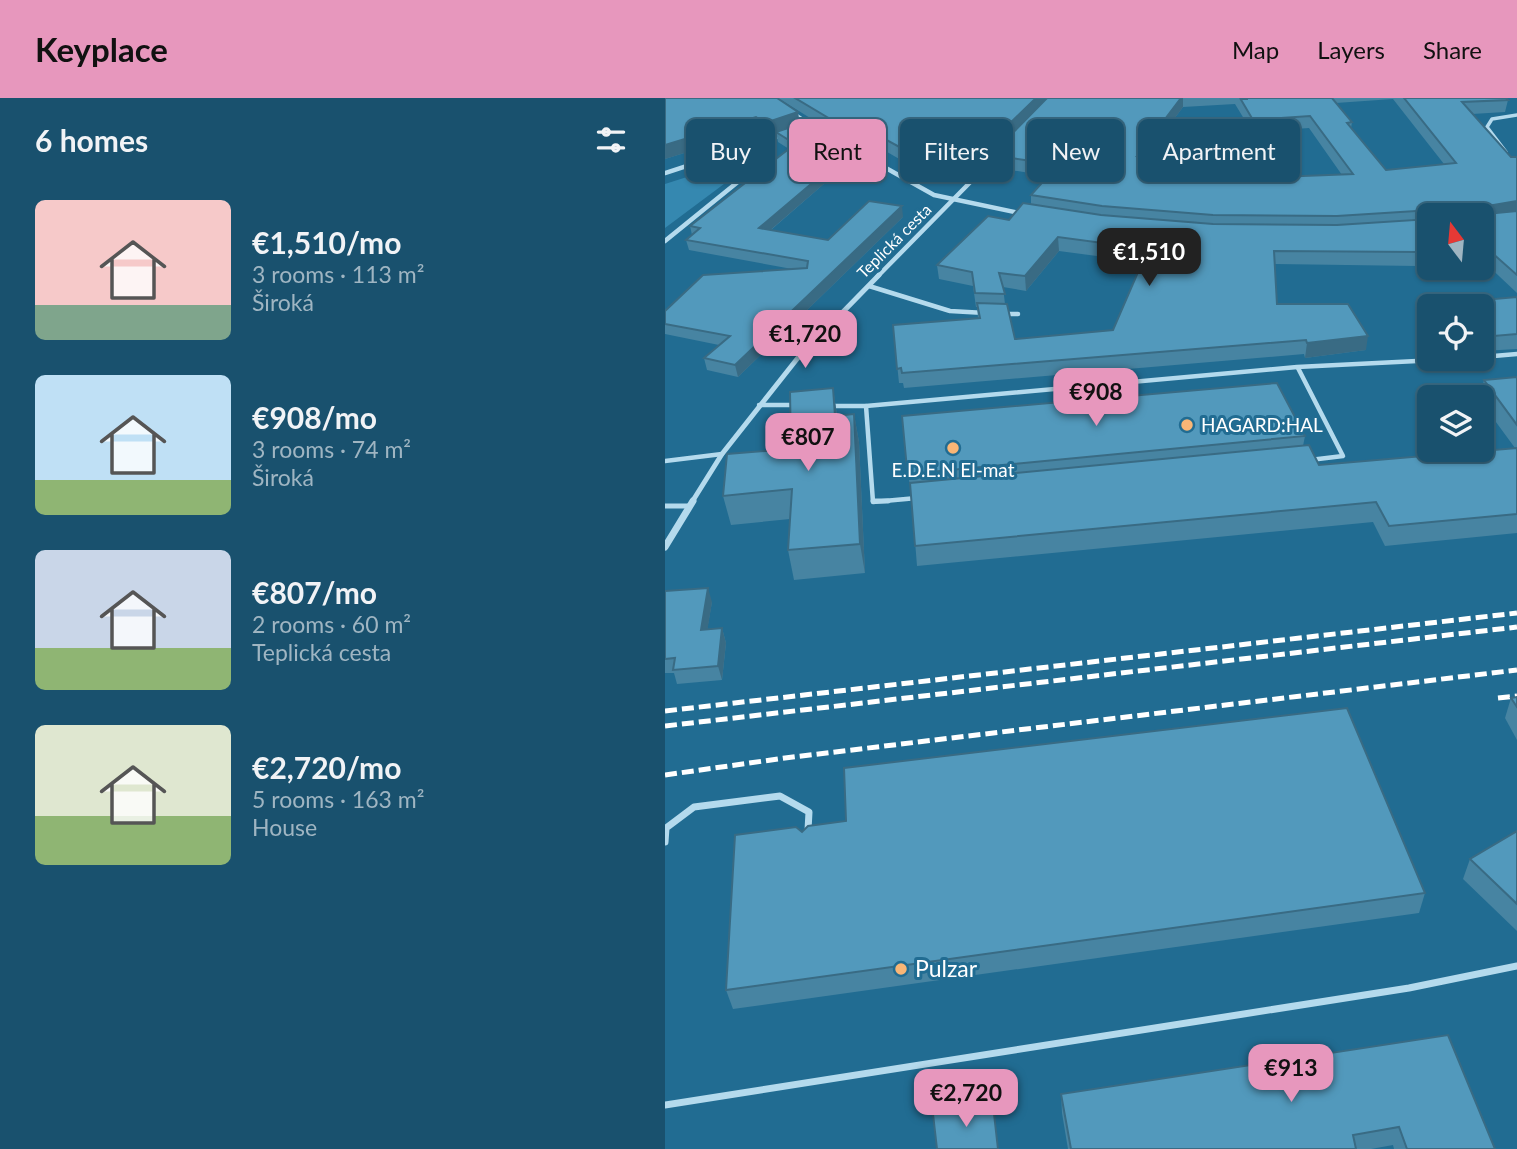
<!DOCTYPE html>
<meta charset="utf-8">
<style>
body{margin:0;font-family:Lato,sans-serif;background:#265b76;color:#f1f3f6;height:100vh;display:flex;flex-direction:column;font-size:26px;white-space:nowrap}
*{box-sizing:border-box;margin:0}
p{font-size:23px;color:#9fb5c2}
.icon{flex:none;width:38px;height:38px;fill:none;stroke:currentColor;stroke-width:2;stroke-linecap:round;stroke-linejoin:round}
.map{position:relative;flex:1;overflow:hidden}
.drawer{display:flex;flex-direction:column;background:#19516e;width:665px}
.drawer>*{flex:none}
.guide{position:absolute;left:21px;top:21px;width:665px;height:63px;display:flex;gap:14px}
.needle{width:46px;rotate:344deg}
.fabs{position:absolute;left:752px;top:105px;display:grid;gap:14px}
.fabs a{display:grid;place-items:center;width:77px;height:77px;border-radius:10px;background:#19516e;box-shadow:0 2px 5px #0004,0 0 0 2px #376881;font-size:35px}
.price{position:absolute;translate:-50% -60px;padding:0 16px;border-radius:14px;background:#e797bd;color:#111;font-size:23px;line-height:46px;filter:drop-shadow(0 2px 4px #0008)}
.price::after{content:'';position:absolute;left:50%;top:42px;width:21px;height:16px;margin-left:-10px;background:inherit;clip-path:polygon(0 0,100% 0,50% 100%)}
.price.selected{background:#222;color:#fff}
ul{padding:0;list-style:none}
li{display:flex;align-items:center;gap:21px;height:175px;padding:0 35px}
li span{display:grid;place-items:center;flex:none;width:196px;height:140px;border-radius:10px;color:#555}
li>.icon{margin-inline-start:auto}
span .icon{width:84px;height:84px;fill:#fffc;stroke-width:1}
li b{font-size:30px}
h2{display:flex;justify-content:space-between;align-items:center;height:84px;padding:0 35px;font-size:30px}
.pill{padding:0 24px;border-radius:10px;background:#19516e;box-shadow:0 2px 5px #0004,0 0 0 2px #376881;font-size:24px;line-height:63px}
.pill.selected{background:#e797bd;color:#111}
header{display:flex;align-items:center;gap:42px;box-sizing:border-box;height:98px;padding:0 35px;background:#e797bd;color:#111}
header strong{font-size:33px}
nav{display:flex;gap:38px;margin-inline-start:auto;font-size:24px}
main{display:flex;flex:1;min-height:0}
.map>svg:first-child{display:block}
.green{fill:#3588b0}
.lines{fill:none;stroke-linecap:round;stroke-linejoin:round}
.lane-far3{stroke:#b4daed;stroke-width:3.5}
.lane-far2{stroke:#b4daed;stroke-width:4.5}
.lane-far1{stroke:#b4daed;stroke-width:5}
.lane{stroke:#b4daed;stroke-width:7}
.street-far2{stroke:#b4daed;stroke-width:4.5}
.street-far1{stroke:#b4daed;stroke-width:5}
.street{stroke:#b4daed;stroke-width:7}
.rail{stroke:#fff;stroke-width:5;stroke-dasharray:12 5;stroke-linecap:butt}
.wall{fill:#4784a2;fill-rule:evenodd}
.shaded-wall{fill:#396b84}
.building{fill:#5299bc;stroke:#396b84;stroke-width:2}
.poi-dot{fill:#f9b676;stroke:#216c92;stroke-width:2.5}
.labels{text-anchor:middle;stroke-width:6;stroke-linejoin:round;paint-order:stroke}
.far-street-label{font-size:16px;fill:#fff;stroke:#216c92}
.poi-label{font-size:19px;fill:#fff;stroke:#216c92;text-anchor:start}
.near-poi-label{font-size:23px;fill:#fff;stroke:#216c92;text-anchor:start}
</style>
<header>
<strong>Keyplace</strong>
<nav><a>Map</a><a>Layers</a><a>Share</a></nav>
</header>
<main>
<section class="drawer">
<h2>6 homes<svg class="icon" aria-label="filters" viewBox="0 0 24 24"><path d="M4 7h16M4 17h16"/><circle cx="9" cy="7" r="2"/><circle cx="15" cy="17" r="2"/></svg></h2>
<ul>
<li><span style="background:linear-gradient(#f6c9c9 75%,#7fa58c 0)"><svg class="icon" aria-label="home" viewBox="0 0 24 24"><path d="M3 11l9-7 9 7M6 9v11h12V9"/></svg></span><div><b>€1,510/mo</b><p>3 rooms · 113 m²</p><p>Široká</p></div></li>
<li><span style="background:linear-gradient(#bfe0f5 75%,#8fb573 0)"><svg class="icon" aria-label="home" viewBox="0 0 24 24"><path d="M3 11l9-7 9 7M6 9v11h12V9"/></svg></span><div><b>€908/mo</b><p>3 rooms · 74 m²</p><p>Široká</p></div></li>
<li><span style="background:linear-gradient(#c9d6e8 70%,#8fb573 0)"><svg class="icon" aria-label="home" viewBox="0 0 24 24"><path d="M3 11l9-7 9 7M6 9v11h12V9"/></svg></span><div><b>€807/mo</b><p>2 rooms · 60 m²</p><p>Teplická cesta</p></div></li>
<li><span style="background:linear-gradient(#dfe7d0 65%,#8fb573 0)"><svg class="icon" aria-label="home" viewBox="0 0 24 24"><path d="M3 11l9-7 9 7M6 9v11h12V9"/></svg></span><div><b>€2,720/mo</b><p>5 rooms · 163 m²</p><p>House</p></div></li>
</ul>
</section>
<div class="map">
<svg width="852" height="1051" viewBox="0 0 852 1051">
<rect width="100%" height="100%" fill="#216c92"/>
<!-- green -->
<path class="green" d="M50,70L67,80L0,130V86Z"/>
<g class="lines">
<!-- lane-far3 -->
<path class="lane-far3" d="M841,54L822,29L827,21L852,17"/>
<!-- lane-far2 -->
<g class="lane-far2">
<path d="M204,188L285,213L320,215"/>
<path d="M340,216H353"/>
<path d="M817,259L852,256"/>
<path d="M633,270L678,358L645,362"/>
<path d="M774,299L822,287"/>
<path d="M765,306L755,312L765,330"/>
<path d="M94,307H132"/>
<path d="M163,308H201L632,269L792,261"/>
<path d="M201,308L208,404L252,400"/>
<path d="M0,363L57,356"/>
</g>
<!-- lane-far1 -->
<g class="lane-far1">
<path d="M208,403H223"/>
<path d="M0,408H23"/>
</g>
<!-- lane -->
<g class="lane">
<path d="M0,744L1,730L29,709L115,698L144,714L143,732"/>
<path d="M0,1007L744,890L852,868"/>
</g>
<!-- street-far2 -->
<g class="street-far2">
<path d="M126,14L148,29"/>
<path d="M171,42L269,97L359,116"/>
<path d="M0,75L119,36"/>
<path d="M0,143L90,70L67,53"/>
<path d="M212,179L331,58"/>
</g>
<!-- street-far1 -->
<path class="street-far1" d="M27,404L57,356L132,261L214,177"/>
<!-- street -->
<path class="street" d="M0,449L28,403"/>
<!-- rail -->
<g class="rail">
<path d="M833,600L852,598"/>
<path d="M0,613L852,515"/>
<path d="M0,628L852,529"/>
<path d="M0,677L120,660L852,572"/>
</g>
</g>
<!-- wall -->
<g class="wall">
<path d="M0,0H576V1H578L577,0H841L843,2L840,14L807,16L846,59H852V195L817,162V117H765V162L753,163L752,168L610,166L612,206L701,252L640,260L639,256L239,290L238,285H234L228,227L313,220L312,209H311L308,188L274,181L272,167L366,107V97L383,78L327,69L326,57L315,68L259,62L250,70L189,35L184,44L116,2L135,26L177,42L178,52L152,74L160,85L106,132L163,142L238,119L73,279L42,272L39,260L54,247L0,236V213L127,171L24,152L21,142L27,137L25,128L124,51L113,44L111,34L102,37L93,32L0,61ZM728,1L779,66L721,72L686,30L687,24L671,5ZM570,6L587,34L644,30L677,77L584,80L537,72L481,58L518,9ZM394,153L477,164L448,232L350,241L340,206L338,189L361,193Z"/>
<path d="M852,199V251L817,253V208H783V205Z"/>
<path d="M852,279V435L720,448L708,424L252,468L246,393L242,371L640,338L638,348L654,367L850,350L817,305V299H815L819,282Z"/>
<path d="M168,290L172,317L189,316L194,344L200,475L129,482L123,452L125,421L66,427L58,398L126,351Z"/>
<path d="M0,493L47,504L42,532L57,530L61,545L57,582L12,586L9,575H0Z"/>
<path d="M852,599V642L840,620L846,600Z"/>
<path d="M852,733V833L798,781L805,761Z"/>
<path d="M760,795L754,815L68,911L61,892Z"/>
<path d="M783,937L830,1051H729L728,1047L706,1051H403L397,1015L396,996Z"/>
</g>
<!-- shaded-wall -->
<g class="shaded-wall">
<path d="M371,0H384L315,68L314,55Z"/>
<path d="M516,0H518V9L472,71V58Z"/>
<path d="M133,14L135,26L102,37L100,25Z"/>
<path d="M91,19L93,32L0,61V47Z"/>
<path d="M187,23L189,35L184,44L182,31Z"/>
<path d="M177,42L178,52L143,82L141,72Z"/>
<path d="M258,49L259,62L250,70L249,57Z"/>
<path d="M159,75L160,85L96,140L94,130Z"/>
<path d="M852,103V114L814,117L816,109Z"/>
<path d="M237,108L238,119L73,279L70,267Z"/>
<path d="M393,139L394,153L361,193L360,178Z"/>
<path d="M703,238L701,252L640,260L642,245Z"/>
<path d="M168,290L172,318H170Z"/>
<path d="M189,316L194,344L200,475L195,446Z"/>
<path d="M43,490L47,504L40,547L36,532Z"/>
<path d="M57,530L61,545L57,582L53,568Z"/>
</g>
<!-- building -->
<g class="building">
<path d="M0,0H112L133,14L100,25L91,19L0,47Z"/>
<path d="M130,0H371L314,55L258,49L249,57L187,23L182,31Z"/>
<path d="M382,0H516L472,58L537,61L536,72H582L584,80L688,76L645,18L588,22L575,0L576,1H582V0H667L687,24L682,25L721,72L791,65L739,0H841L843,2L797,4L846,59H852V103L816,109V114L821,116L852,113V177L817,146V117H771L772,116L767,112L672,118L548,117L437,108L366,97L393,67L326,57Z"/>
<path d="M144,23L177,42L141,72L159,75L94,130L163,142L204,103L237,108L70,267L39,260L65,238L0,226V213L38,177L142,170L143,163L21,142L35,130L25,128L130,46L111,34Z"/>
<path d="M358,105L436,117L548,126L672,127L765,121V148L752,149L755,154L609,153L612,206H683L703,238L642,245L641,242L237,275L236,270L232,271L228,227L315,220L312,205L342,206L350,241L448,232L483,151L393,139L360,178L334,175L340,196L310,195L307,174L272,167L323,118L344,122Z"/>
<path d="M852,199V236L817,239V208H785L783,205Z"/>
<path d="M852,279V327L819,282Z"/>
<path d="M612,285L640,338L244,376L242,371L237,318Z"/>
<path d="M168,290L170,318L189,316L195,446L123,452L127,391L58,398L62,356L126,351L125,294Z"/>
<path d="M644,347L654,367L852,350V416L724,428L711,404L250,448L245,385Z"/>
<path d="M43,490L36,532L57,530L53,568L8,572L10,560L0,561V493Z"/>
<path d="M852,599V609L846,600Z"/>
<path d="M682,610L760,795L61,892L70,737L131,729L137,734L143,728L181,723L179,670Z"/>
<path d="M852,733V806L805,761Z"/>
<path d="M783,937L830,1051H742L734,1029L688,1037L691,1051H406L396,996Z"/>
<path d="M328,1007L333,1051H272L268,1016Z"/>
</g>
<!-- markers -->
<g class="poi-dot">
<circle cx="522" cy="327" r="7"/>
<circle cx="288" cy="350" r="7"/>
<circle cx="236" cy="871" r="7"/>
</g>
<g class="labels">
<!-- far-street labels -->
<g class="far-street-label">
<text transform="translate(229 143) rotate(-45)" y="6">Teplická cesta</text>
</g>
<!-- poi labels -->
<g class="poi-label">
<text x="536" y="334">HAGARD:HAL</text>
<text x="288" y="379" text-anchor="middle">E.D.E.N El-mat</text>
</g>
<!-- near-poi labels -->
<g class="near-poi-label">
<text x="250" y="879">Pulzar</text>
</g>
</g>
</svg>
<div class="fabs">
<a><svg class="needle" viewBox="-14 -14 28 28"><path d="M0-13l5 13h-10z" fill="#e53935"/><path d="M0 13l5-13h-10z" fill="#9fb5c2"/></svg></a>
<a><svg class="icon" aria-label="locate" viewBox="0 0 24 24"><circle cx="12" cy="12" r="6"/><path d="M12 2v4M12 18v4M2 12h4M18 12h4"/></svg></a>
<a><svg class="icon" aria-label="layers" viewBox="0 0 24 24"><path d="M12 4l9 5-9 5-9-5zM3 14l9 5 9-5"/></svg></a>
</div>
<b class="price selected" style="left:484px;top:190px">€1,510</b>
<b class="price" style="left:140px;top:272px">€1,720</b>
<b class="price" style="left:431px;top:330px">€908</b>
<b class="price" style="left:143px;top:375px">€807</b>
<b class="price" style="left:626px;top:1006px">€913</b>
<b class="price" style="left:301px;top:1031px">€2,720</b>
<div class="guide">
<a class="pill">Buy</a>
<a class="pill selected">Rent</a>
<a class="pill">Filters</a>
<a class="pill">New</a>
<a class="pill">Apartment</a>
</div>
</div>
</main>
